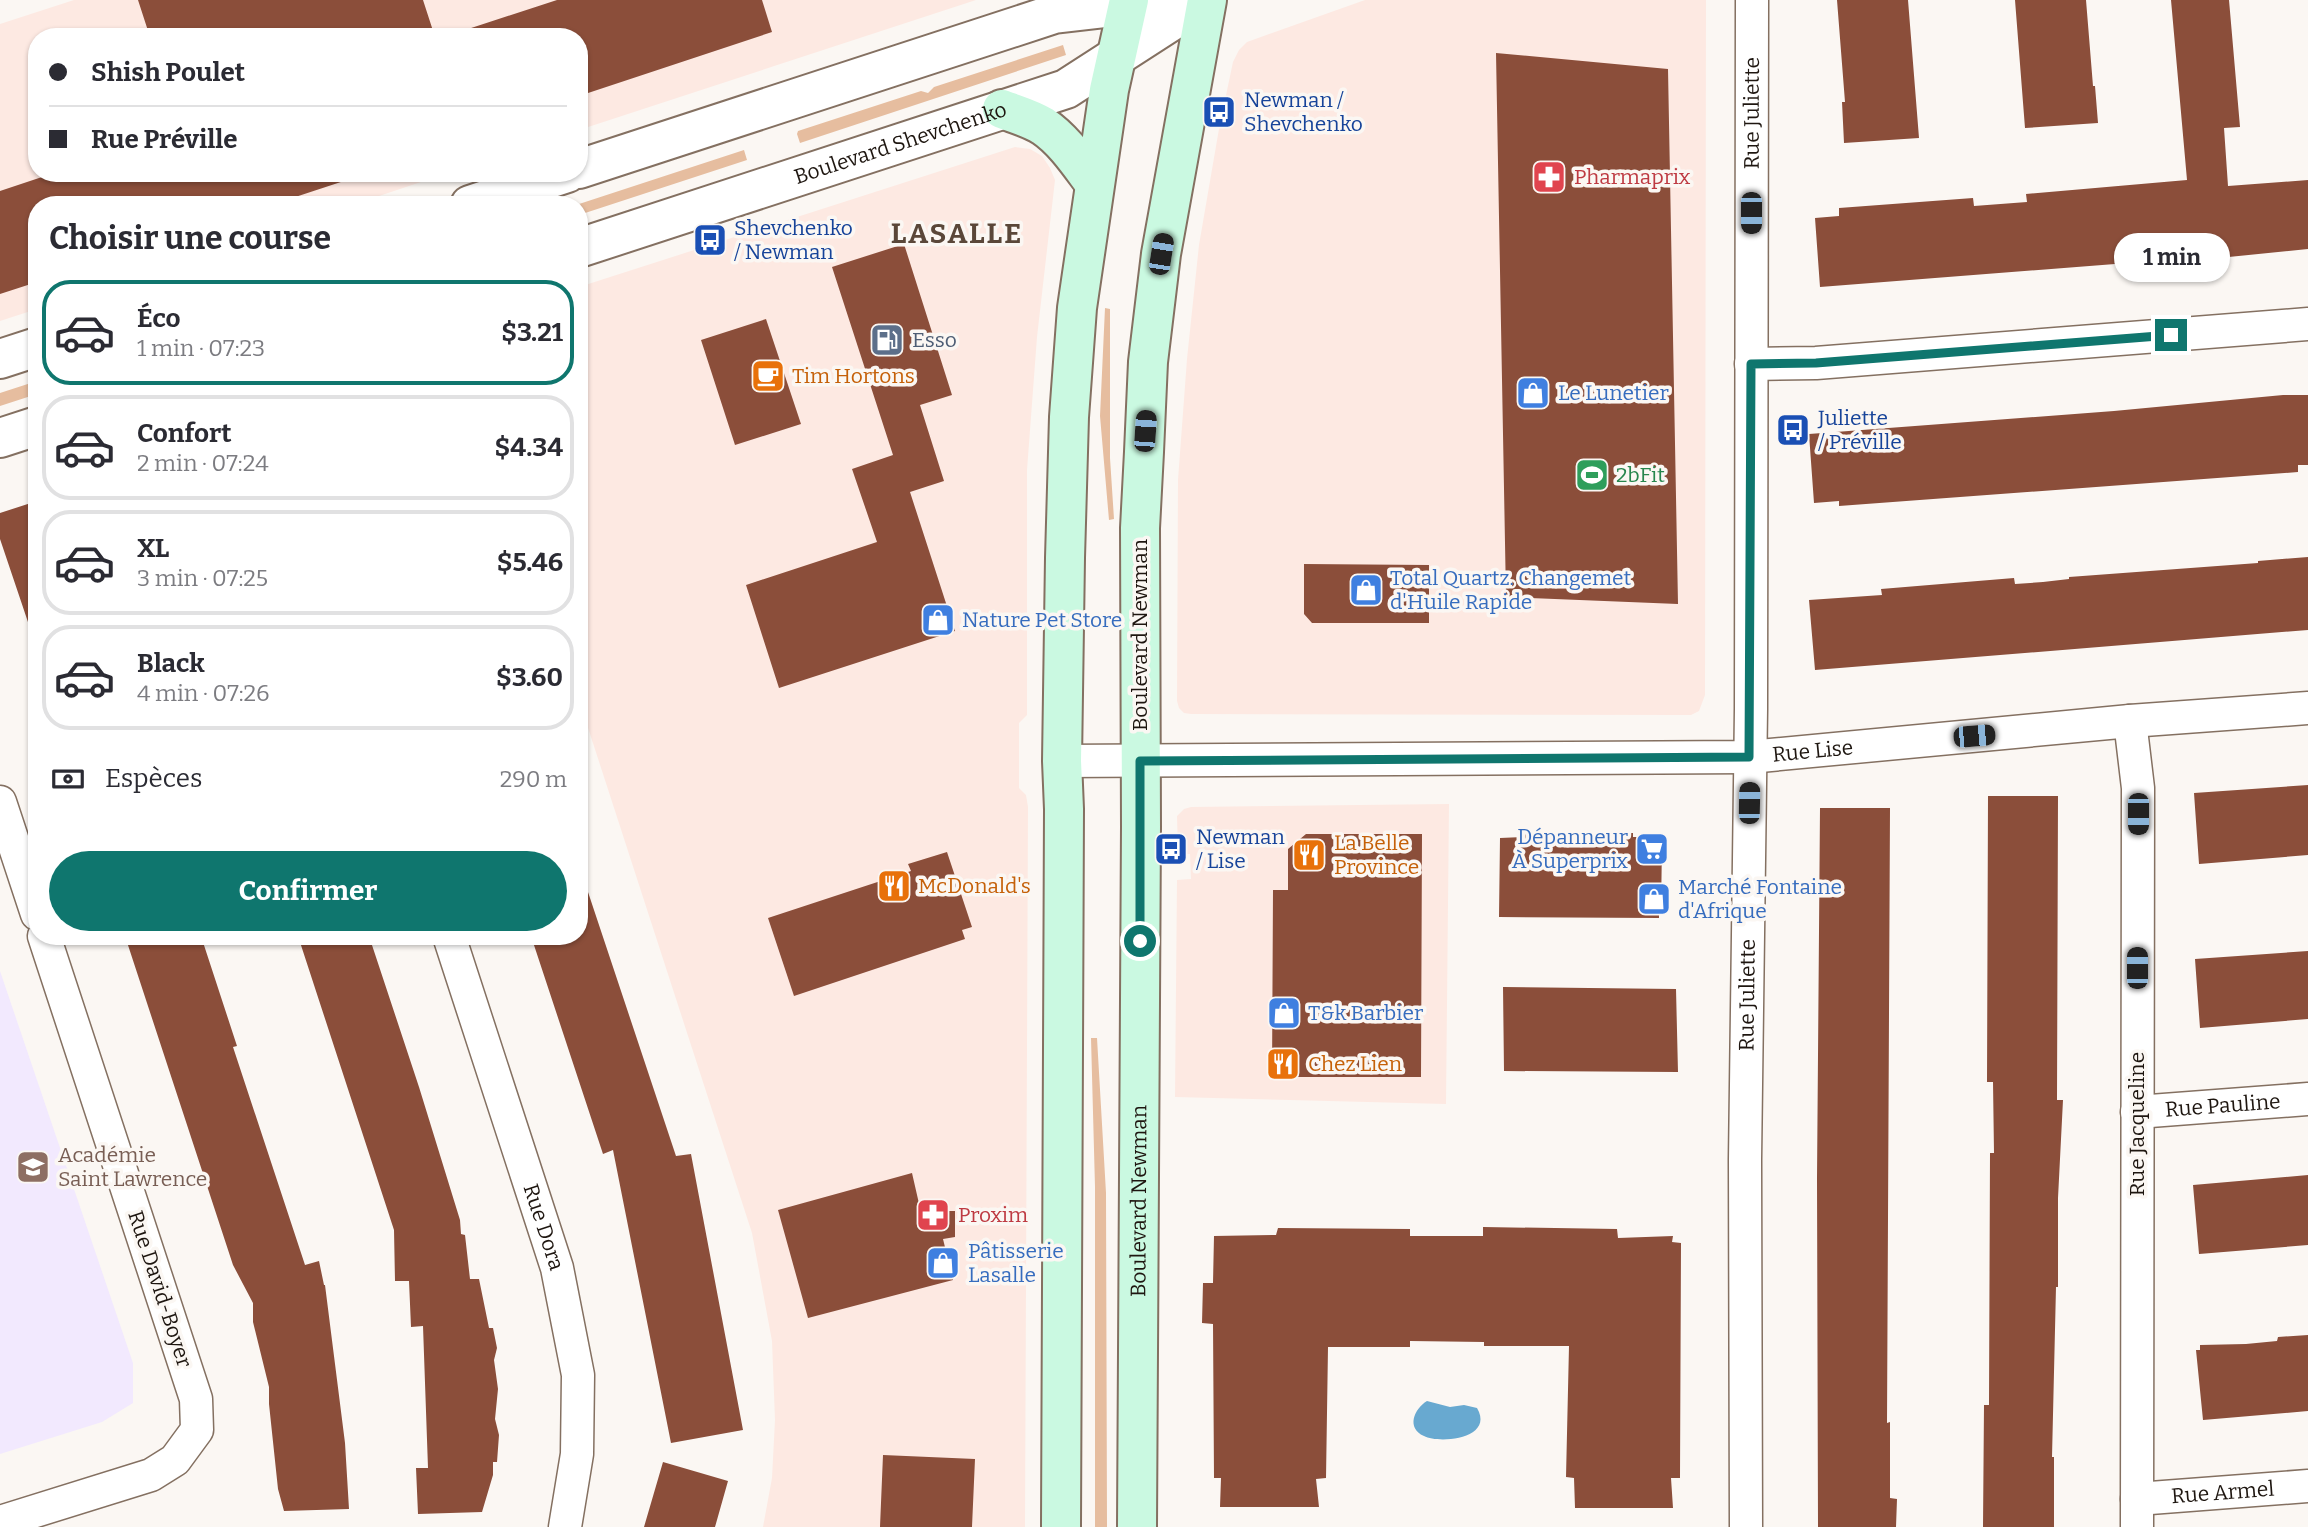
<!DOCTYPE html>
<html lang="fr">
<head>
<meta charset="utf-8">
<style>
	body { margin:0; font-family:Bitter,serif; background:#f7f7f7; color:#2b2b33; height:100vh; display:flex; flex-direction:column; font-size:26px; white-space:nowrap }
	* { box-sizing:border-box; margin:0 }
	p { font-size:23px; color:#7c7c81 }
	.icon { flex:none; width:38px; height:38px; fill:none; stroke:currentColor; stroke-width:2; stroke-linecap:round; stroke-linejoin:round }
	.map { position:relative; flex:1; overflow:hidden }
	.side { position:absolute; left:28px; top:196px; width:560px; height:749px; display:flex; flex-direction:column; background:#fff; border-radius:28px; box-shadow:0 2px 5px #0004 }
	.side>* { flex:none }
	.hud { position:absolute; left:28px; top:28px; width:560px; height:154px; border-radius:28px; box-shadow:0 2px 5px #0004; display:grid; align-content:center; height:154px; padding:0 21px; background:#fff }
	.end { position:absolute; width:32px; height:32px; margin:-16px; border:9px solid #0f766e; background:#fff; box-shadow:0 0 0 4px #fff }
	.from { border-radius:50% }
	.bubble { position:absolute; height:49px; border-radius:24px; background:#fff; box-shadow:0 2px 5px #0004; font-size:23px; font-weight:700; line-height:49px; text-align:center }
	.car { position:absolute; width:21px; height:42px; margin:-21px -10px; border-radius:9px; box-shadow:0 0 5px 2px #0007; background:linear-gradient(#222 24%,#8ab4d8 0 40%,#222 0 76%,#8ab4d8 0 86%,#222 0) }
	.hud b { display:flex; align-items:center; gap:24px; height:66px; font-size:26px }
	.hud b+b { border-top:2px solid #e1e1e2 }
	.hud i { width:18px; height:18px; background:#2b2b33 }
	ul { padding:0; list-style:none }
	li { display:flex; align-items:center; gap:21px; height:105px; margin:0 14px 10px; padding:0 7px; border:4px solid #e1e1e2; border-radius:28px }
	li div { flex:1 }
	li b { display:block; font-size:26px }
	li em { font-style:normal; font-weight:700 }
	li.active { border-color:#0f766e }
	li>.icon { width:63px; height:63px; stroke-width:1.5 }
	h2 { padding:0 21px; font-size:32px; line-height:84px }
	.pay { display:flex; align-items:center; gap:18px; height:77px; padding:0 21px; font-size:26px }
	.pay p { margin-inline-start:auto }
	.cta { display:flex; gap:14px; margin-top:auto; padding:14px 21px }
	.cta a { flex:1; height:80px; border-radius:42px; background:#0f766e; color:#fff; font-size:28px; font-weight:700; line-height:80px; text-align:center }
	.map>svg:first-child { display:block }
	.commercial { fill:#fde9e2 }
	.education { fill:#f2e9fe }
	.green { fill:#e6bd9f }
	.water { fill:#68a9d0 }
	.building { fill:#8b4e3a }
	.lines { fill:none; stroke-linecap:round; stroke-linejoin:round }
	.minor-casing { stroke:#847061; stroke-width:35 }
	.tertiary-casing { stroke:#847061; stroke-width:42 }
	.secondary-casing { stroke:#847061; stroke-width:42 }
	.minor { stroke:#fff; stroke-width:32 }
	.tertiary { stroke:#fff; stroke-width:38 }
	.secondary { stroke:#caf9e1; stroke-width:38 }
	.route { stroke:#0f766e; stroke-width:9 }
	.labels { text-anchor:middle; stroke-width:7; stroke-linejoin:round; paint-order:stroke }
	.transit-label { font-size:21px; fill:#164399; stroke:#fbf7f3; text-anchor:start }
	.street-label { font-size:21px; fill:#1e1610; stroke:#fbf7f3 }
	.health-label { font-size:21px; fill:#be3a42; stroke:#fbf7f3; text-anchor:start }
	.service-label { font-size:21px; fill:#4e5e75; stroke:#fbf7f3; text-anchor:start }
	.food-label { font-size:21px; fill:#c56008; stroke:#fbf7f3; text-anchor:start }
	.shop-label { font-size:21px; fill:#366cbe; stroke:#fbf7f3; text-anchor:start }
	.leisure-label { font-size:21px; fill:#27864d; stroke:#fbf7f3; text-anchor:start }
	.education-label { font-size:21px; fill:#785e54; stroke:#fbf7f3; text-anchor:start }
	.district-label { font-size:28px; font-weight:bold; letter-spacing:2px; fill:#5a4739; stroke:#fbf7f3 }
</style>
</head>
<body>
<div class="map">
<svg width="2308" height="1527" viewBox="0 0 2308 1527">
	<rect width="100%" height="100%" fill="#fbf7f3"/>
	<path class="commercial" d="M74 0H976L579 130V37H37V173H448L352 205H37V309L0 321V24Z
		M1365 0H1706L1705 695 1699 711 1691 715 1191 714 1184 713 1179 708 1177 701 1178 480 1187 359 1199 245 1220 123H1231L1235 102 1225 100 1233 62 1239 50 1247 42Z
		M1015 147 1030 149 1042 156 1050 168 1055 180 1037 337 1027 470V715L1019 723V788L1026 795 1028 807 1025 1527H763L772 1478 775 1420 772 1341 752 1233 579 700V287Z
		M1449 804 1446 1104 1175 1097 1177 880 1191 879 1190 854H1178L1177 816 1184 809 1191 807Z"/>
	<path class="education" d="M0 971 133 1363V1403L102 1422 0 1454Z"/>
	<path class="green" d="M1063 45 1066 55 800 143 797 134 798 131 921 91 928 93 934 87Z
		M744 150 747 160 579 215V205H576Z
		M1105 308 1110 309V458L1114 519 1109 520 1100 416Z
		M37 381V394L0 406V393Z
		M1091 1038H1097L1106 1193 1107 1527H1095V1187Z"/>
	<path class="water" d="M1427 1401 1450 1407 1464 1405 1477 1408C1495 1439 1439 1444 1424 1436 1406 1428 1414 1409 1427 1401Z"/>
	<path class="building" d="M138 0H423L435 37H150Z
		M557 0H762L772 32 579 96V37H463L462 31Z
		M1837 0H1908L1919 138 1844 143 1842 102H1845Z
		M2015 0H2086L2093 86H2095L2098 123 2025 128Z
		M2171 0H2229L2240 127 2224 128 2228 186 2308 180V249L2189 261 2115 264 1820 287 1815 218 1839 216V208L1973 198 1974 206 2027 202 2026 194 2187 180Z
		M1496 53 1668 69 1678 604 1506 597Z
		M54 173H349L350 179 271 205H37V282L0 294V191Z
		M904 244 952 395 920 405 944 481 910 492 955 631 779 688 746 585 877 542 852 469 893 455 832 267Z
		M766 319 801 424 735 445 701 340Z
		M2283 395H2308V465H2298V472L1839 506V501L1814 503 1809 434 2114 411Z
		M37 501V630L31 631 0 539V513Z
		M2308 557V630L1815 670 1809 600 1882 595 1881 589 2014 578 2015 584 2043 582 2069 579V577L2258 563V561Z
		M1304 564 1429 565V623H1312L1304 614Z
		M2308 785V855L2199 864 2194 793Z
		M1988 796H2058L2057 1100H2063L2058 1198V1287H2056L2052 1457H2054V1527H1983L1984 1405H1989L1990 1153H1994L1993 1082H1987Z
		M1820 808H1890L1887 1423 1890 1422V1498L1897 1499 1896 1527H1818L1817 1179Z
		M1523 833H1633V837H1658V842H1662L1661 913H1659V918L1499 917 1500 838 1523 837Z
		M1306 834H1422L1421 1077H1272L1273 890H1288V849Z
		M947 852 972 927 962 930 965 939 794 996 768 918 911 871 908 864Z
		M584 880 676 1156 691 1154 743 1430 671 1443 613 1150 603 1154 531 936H579V881Z
		M125 936H201L237 1046 233 1047 305 1265 319 1261 324 1285H325L345 1443 349 1509 284 1511 278 1489 269 1404V1387L253 1322V1303L233 1265Z
		M298 936H369L419 1087 460 1220 461 1234 465 1235 470 1279H479L489 1328H493L497 1348 494 1360 498 1389 495 1419 499 1435 497 1462H493V1475L482 1512 418 1514 416 1468H428L423 1326 411 1327 409 1281H395L394 1230Z
		M2308 951V1019L2200 1028 2195 959Z
		M1503 987 1676 989 1678 1072 1504 1071Z
		M912 1173 920 1208 941 1203 947 1211H955V1237L943 1239 953 1280 808 1318 778 1210Z
		M2308 1175V1245L2199 1254 2193 1185Z
		M1483 1227 1617 1229 1618 1238 1673 1236 1672 1242 1681 1243 1680 1478H1671L1673 1508H1575L1574 1478 1566 1477 1569 1346H1484V1342L1410 1341V1347H1328L1326 1478 1316 1479 1319 1507H1220L1221 1478H1214L1213 1324 1202 1323 1203 1283H1213L1214 1236 1276 1235 1278 1228 1410 1229V1236H1483Z
		M2308 1335V1411L2203 1420 2196 1350H2200V1345L2246 1344 2277 1341 2278 1337Z
		M883 1455 975 1459 972 1527H880Z
		M663 1462 728 1481 715 1527H644Z"/>
	<g class="lines">
		<defs>
			<g id="minor">
				<path d="M1751 364 1816 363 2308 324"/>
				<path d="M2130 721 2138 788 2137 1527"/>
				<path id="s1" d="M1062 761 1749 757 2130 721 2308 708"/>
				<path d="M0 802 37 914"/>
				<path id="s2" d="M449 936 557 1268 578 1375 577 1454 565 1527"/>
				<path id="s3" d="M2137 1112 2308 1099"/>
				<path id="s4" d="M2137 1499 2308 1486"/>
				<path d="M0 1522 151 1475 175 1460 197 1430 196 1399 44 936"/>
				<path id="s5" d="M1746 1527 1745 1160 1751 709 1752 0"/>
			</g>
			<g id="tertiary">
				<path d="M579 169 1054 14 1158 2"/>
				<path d="M470 205 567 173"/>
				<path id="s6" d="M579 248 1066 89 1204 0"/>
				<path d="M0 359 37 347"/>
				<path d="M0 438 37 426"/>
			</g>
			<g id="secondary">
				<path d="M1002 109C1015 114 1030 118 1043 126 1064 140 1079 163 1094 183"/>
				<path d="M1061 1527 1064 809 1062 761 1065 558 1069 417 1077 308 1109 90 1129 0"/>
				<path id="s7" d="M1137 1527 1141 826 1140 528 1144 452 1148 362 1161 254 1207 0"/>
			</g>
		</defs>
		<use href="#minor" class="minor-casing"/>
		<use href="#tertiary" class="tertiary-casing"/>
		<use href="#secondary" class="secondary-casing"/>
		<use href="#minor" class="minor"/>
		<use href="#tertiary" class="tertiary"/>
		<use href="#secondary" class="secondary"/>
	</g>
	<g class="lines">
		<path class="route" d="M1140 941V761L1749 757 1751 364 1816 363 2171 335"/>
	</g>
	<defs>
		<symbol id="bus-square" viewBox="-11 -11 22 22"><rect x="-9" y="-9" width="18" height="18" rx="4" fill="#1a4fb4" stroke="#fbf7f3"/><path d="M-5-6H5V4H4V6H2V4H-2V6H-4V4H-5ZM-3.5-4V0h7V-4ZM-3.5 1.2v1.5H-2V1.2ZM2 1.2v1.5H3.5V1.2Z" fill="#fff"/></symbol>
		<symbol id="pharmacy-square" viewBox="-11 -11 22 22"><rect x="-9" y="-9" width="18" height="18" rx="4" fill="#e0444e" stroke="#fbf7f3"/><path d="M-2-6h4v4h4v4h-4v4h-4v-4h-4v-4h4Z" fill="#fff"/></symbol>
		<symbol id="fuel-square" viewBox="-11 -11 22 22"><rect x="-9" y="-9" width="18" height="18" rx="4" fill="#5c6f8a" stroke="#fbf7f3"/><path d="M-5.5-6h7V0h2V4h1.3V-2.5L3-4.5l.8-.8L6-3V5H2.5V1h-1V6h-7ZM-4.2-4.7v3.2H.2V-4.7Z" fill="#fff"/></symbol>
		<symbol id="cafe-square" viewBox="-11 -11 22 22"><rect x="-9" y="-9" width="18" height="18" rx="4" fill="#e8710a" stroke="#fbf7f3"/><path d="M-5.5-4.5H6V0H3Q3 3.5 0 3.5H-2.5Q-5.5 3.5-5.5 0ZM3-3.2v2h1.7v-2ZM-6 4.5H4V6H-6Z" fill="#fff"/></symbol>
		<symbol id="shop-square" viewBox="-11 -11 22 22"><rect x="-9" y="-9" width="18" height="18" rx="4" fill="#3f7fe0" stroke="#fbf7f3"/><path d="M-5-2.5h2.3a2.7 3.5 0 0 1 5.4 0H5L5.5 6h-11ZM-1.5-2.5h3a1.5 2.3 0 0 0-3 0Z" fill="#fff"/></symbol>
		<symbol id="stadium-square" viewBox="-11 -11 22 22"><rect x="-9" y="-9" width="18" height="18" rx="4" fill="#2e9e5b" stroke="#fbf7f3"/><path d="M0-5a6.5 5 0 1 0 0 10a6.5 5 0 1 0 0-10ZM-3.5-1.8h7v3.6h-7Z" fill="#fff"/></symbol>
		<symbol id="supermarket-square" viewBox="-11 -11 22 22"><rect x="-9" y="-9" width="18" height="18" rx="4" fill="#3f7fe0" stroke="#fbf7f3"/><path d="M-6-5.5h2.5l.6 2H6L4.5 2H-2.5L-4.4-4H-6ZM-1.5 3.2a1.3 1.3 0 1 0 .1 0ZM3 3.2a1.3 1.3 0 1 0 .1 0Z" fill="#fff"/></symbol>
		<symbol id="restaurant-square" viewBox="-11 -11 22 22"><rect x="-9" y="-9" width="18" height="18" rx="4" fill="#e8710a" stroke="#fbf7f3"/><path d="M-5-6h1v4h1v-4h1v4h1v-4h1v5L-1.5 .5V6h-2V.5L-5-1ZM5-6V6H3V1.5H1.5Q1.5-4 5-6Z" fill="#fff"/></symbol>
		<symbol id="school-square" viewBox="-11 -11 22 22"><rect x="-9" y="-9" width="18" height="18" rx="4" fill="#8d6e63" stroke="#fbf7f3"/><path d="M0-5L7-2L0 1L-7-2ZM-4 1L0 2.5L4 1V4Q0 6-4 4Z" fill="#fff"/></symbol>
	</defs>
	<g fill-rule="evenodd">
		<use href="#bus-square" x="1200" y="93" width="38" height="38"/>
		<use href="#pharmacy-square" x="1530" y="158" width="38" height="38"/>
		<use href="#bus-square" x="691" y="221" width="38" height="38"/>
		<use href="#fuel-square" x="868" y="321" width="38" height="38"/>
		<use href="#cafe-square" x="749" y="357" width="38" height="38"/>
		<use href="#shop-square" x="1514" y="374" width="38" height="38"/>
		<use href="#bus-square" x="1774" y="411" width="38" height="38"/>
		<use href="#stadium-square" x="1573" y="456" width="38" height="38"/>
		<use href="#shop-square" x="1347" y="571" width="38" height="38"/>
		<use href="#shop-square" x="919" y="601" width="38" height="38"/>
		<use href="#bus-square" x="1152" y="830" width="38" height="38"/>
		<use href="#supermarket-square" x="1633" y="830" width="38" height="38"/>
		<use href="#restaurant-square" x="1290" y="836" width="38" height="38"/>
		<use href="#restaurant-square" x="875" y="867" width="38" height="38"/>
		<use href="#shop-square" x="1635" y="880" width="38" height="38"/>
		<use href="#shop-square" x="1265" y="994" width="38" height="38"/>
		<use href="#restaurant-square" x="1264" y="1045" width="38" height="38"/>
		<use href="#school-square" x="14" y="1148" width="38" height="38"/>
		<use href="#pharmacy-square" x="914" y="1196" width="38" height="38"/>
		<use href="#shop-square" x="924" y="1244" width="38" height="38"/>
	</g>
	<g class="labels">
		<g class="transit-label">
			<text x="1244" y="107">Newman /<tspan x="1244" dy="24">Shevchenko</tspan></text>
			<text x="734" y="235">Shevchenko<tspan x="734" dy="24">/ Newman</tspan></text>
			<text x="1818" y="425">Juliette<tspan x="1818" dy="24">/ Préville</tspan></text>
			<text x="1196" y="844">Newman<tspan x="1196" dy="24">/ Lise</tspan></text>
		</g>
		<g class="street-label">
			<text dy="7" stroke="none"><textPath href="#s5" startOffset="1414">Rue Juliette</textPath></text>
			<text dy="7" stroke="none"><textPath href="#s6" startOffset="338">Boulevard Shevchenko</textPath></text>
			<text transform="translate(1140 635) rotate(-90)" y="7">Boulevard Newman</text>
			<text dy="7" stroke="none"><textPath href="#s1" startOffset="751">Rue Lise</textPath></text>
			<text dy="7" stroke="none"><textPath href="#s5" startOffset="532">Rue Juliette</textPath></text>
			<text dy="7" stroke="none"><textPath href="#s3" startOffset="86">Rue Pauline</textPath></text>
			<text transform="translate(2137 1124) rotate(-90)" y="7">Rue Jacqueline</text>
			<text dy="7" stroke="none"><textPath href="#s7" startOffset="326">Boulevard Newman</textPath></text>
			<text dy="7" stroke="none"><textPath href="#s2" startOffset="306">Rue Dora</textPath></text>
			<text transform="translate(160 1289) rotate(72)" y="7">Rue David-Boyer</text>
			<text dy="7" stroke="none"><textPath href="#s4" startOffset="86">Rue Armel</textPath></text>
		</g>
		<g class="health-label">
			<text x="1574" y="184">Pharmaprix</text>
			<text x="958" y="1222">Proxim</text>
		</g>
		<g class="service-label">
			<text x="912" y="347">Esso</text>
		</g>
		<g class="food-label">
			<text x="792" y="383">Tim Hortons</text>
			<text x="1334" y="850">La Belle<tspan x="1334" dy="24">Province</tspan></text>
			<text x="918" y="893">McDonald's</text>
			<text x="1308" y="1071">Chez Lien</text>
		</g>
		<g class="shop-label">
			<text x="1558" y="400">Le Lunetier</text>
			<text x="1390" y="585">Total Quartz. Changemet<tspan x="1390" dy="24">d'Huile Rapide</tspan></text>
			<text x="962" y="627">Nature Pet Store</text>
			<text x="1628" y="844" text-anchor="end">Dépanneur<tspan x="1628" dy="24">À Superprix</tspan></text>
			<text x="1678" y="894">Marché Fontaine<tspan x="1678" dy="24">d'Afrique</tspan></text>
			<text x="1308" y="1020">T&amp;k Barbier</text>
			<text x="968" y="1258">Pâtisserie<tspan x="968" dy="24">Lasalle</tspan></text>
		</g>
		<g class="leisure-label">
			<text x="1616" y="482">2bFit</text>
		</g>
		<g class="education-label">
			<text x="58" y="1162">Académie<tspan x="58" dy="24">Saint Lawrence</tspan></text>
		</g>
		<g class="district-label">
			<text x="957" y="243">LASALLE</text>
		</g>
	</g>
</svg>
<i class="end from" style="left:1140px;top:941px"></i>
<i class="end" style="left:2171px;top:335px"></i>
<div class="bubble" style="left:2114px;top:233px;width:116px">1 min</div>
<i class="car" style="left:1751px;top:213px;rotate:180deg"></i>
<i class="car" style="left:1161px;top:254px;rotate:9deg"></i>
<i class="car" style="left:1145px;top:431px;rotate:4deg"></i>
<i class="car" style="left:1974px;top:736px;rotate:85deg"></i>
<i class="car" style="left:1749px;top:803px;rotate:1deg"></i>
<i class="car" style="left:2138px;top:814px;rotate:180deg"></i>
<i class="car" style="left:2137px;top:968px;rotate:0deg"></i>
<div class="hud">
<b><i class="from"></i>Shish Poulet</b>
<b><i></i>Rue Préville</b>
</div>
<section class="side">
<h2>Choisir une course</h2>
<ul>
<li class="active"><svg class="icon" aria-label="car" viewBox="0 0 24 24"><path d="M5 17H2v-5l4-1 3-4h7l3 4 3 1v5h-3M9 17h6M6 11h13"/><circle cx="7" cy="17" r="2"/><circle cx="17" cy="17" r="2"/></svg><div><b>Éco</b><p>1 min · 07:23</p></div><em>$3.21</em></li>
<li><svg class="icon" aria-label="car" viewBox="0 0 24 24"><path d="M5 17H2v-5l4-1 3-4h7l3 4 3 1v5h-3M9 17h6M6 11h13"/><circle cx="7" cy="17" r="2"/><circle cx="17" cy="17" r="2"/></svg><div><b>Confort</b><p>2 min · 07:24</p></div><em>$4.34</em></li>
<li><svg class="icon" aria-label="car" viewBox="0 0 24 24"><path d="M5 17H2v-5l4-1 3-4h7l3 4 3 1v5h-3M9 17h6M6 11h13"/><circle cx="7" cy="17" r="2"/><circle cx="17" cy="17" r="2"/></svg><div><b>XL</b><p>3 min · 07:25</p></div><em>$5.46</em></li>
<li><svg class="icon" aria-label="car" viewBox="0 0 24 24"><path d="M5 17H2v-5l4-1 3-4h7l3 4 3 1v5h-3M9 17h6M6 11h13"/><circle cx="7" cy="17" r="2"/><circle cx="17" cy="17" r="2"/></svg><div><b>Black</b><p>4 min · 07:26</p></div><em>$3.60</em></li>
</ul>
<div class="pay"><svg class="icon" aria-label="cash" viewBox="0 0 24 24"><path d="M3 7h18v10H3z"/><circle cx="12" cy="12" r="2"/></svg>Espèces<p>290 m</p></div>
<div class="cta"><a>Confirmer</a></div>
</section>
</div>
</body>
</html>
